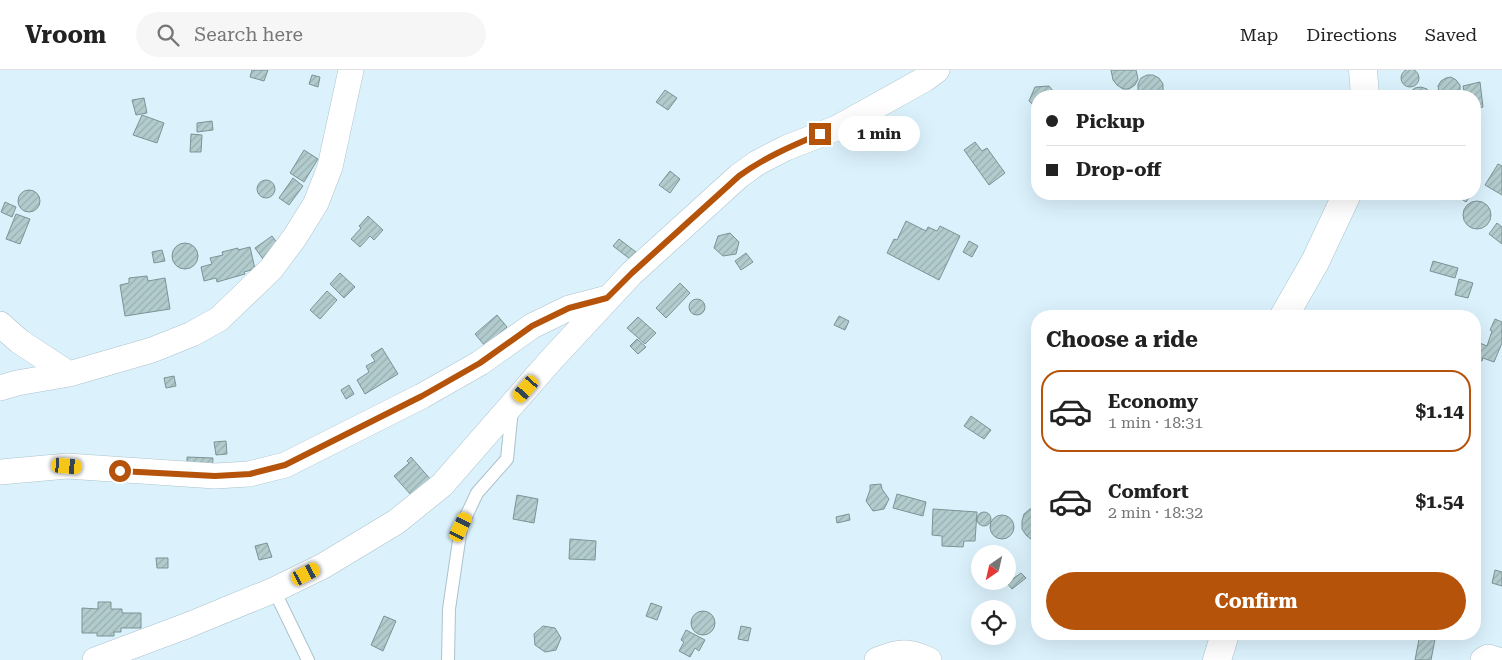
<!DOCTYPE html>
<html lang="en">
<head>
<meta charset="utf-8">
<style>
	body { margin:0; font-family:"Roboto Serif",serif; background:#f6f6f6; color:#222; height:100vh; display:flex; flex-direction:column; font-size:19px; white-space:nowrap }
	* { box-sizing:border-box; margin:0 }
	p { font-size:16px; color:#767676 }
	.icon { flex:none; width:28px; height:28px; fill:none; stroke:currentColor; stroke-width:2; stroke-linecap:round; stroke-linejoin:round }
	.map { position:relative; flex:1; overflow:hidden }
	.side { position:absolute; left:1031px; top:240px; width:450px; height:330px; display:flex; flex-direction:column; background:#fff; border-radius:20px; box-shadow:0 5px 20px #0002 }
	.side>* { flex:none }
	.guide { position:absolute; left:1031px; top:20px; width:450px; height:110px; border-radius:20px; box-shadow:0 5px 20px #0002; display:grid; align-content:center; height:110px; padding:0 15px; background:#fff }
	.needle { width:32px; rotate:214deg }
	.controls { position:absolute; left:971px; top:475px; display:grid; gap:10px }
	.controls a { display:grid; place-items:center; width:45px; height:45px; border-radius:50%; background:#fff; box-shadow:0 5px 20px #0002; font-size:25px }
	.end { position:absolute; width:22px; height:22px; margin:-11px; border:6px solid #b45309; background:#fff; box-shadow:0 0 0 2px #fff }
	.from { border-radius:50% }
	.bubble { position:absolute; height:35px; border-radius:18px; background:#fff; box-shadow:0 5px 20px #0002; font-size:16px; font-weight:700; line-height:35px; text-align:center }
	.car { position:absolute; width:15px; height:30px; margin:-15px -8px; border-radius:6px; box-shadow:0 0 4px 1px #0007; background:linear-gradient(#f5c518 24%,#345 0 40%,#f5c518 0 76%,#345 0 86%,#f5c518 0) }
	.guide b { display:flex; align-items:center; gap:18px; height:48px; font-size:19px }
	.guide b+b { border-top:1px solid #e0e0e0 }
	.guide i { width:12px; height:12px; background:#222 }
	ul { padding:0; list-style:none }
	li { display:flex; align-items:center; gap:15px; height:82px; margin:0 10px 8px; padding:0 5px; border:2px solid transparent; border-radius:20px }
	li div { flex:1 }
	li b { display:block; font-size:19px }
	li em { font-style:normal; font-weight:700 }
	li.current { border-color:#b45309 }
	li>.icon { width:45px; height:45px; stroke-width:1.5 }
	h2 { padding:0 15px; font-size:22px; line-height:60px }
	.action { display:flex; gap:10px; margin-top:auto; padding:10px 15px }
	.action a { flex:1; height:58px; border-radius:30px; background:#b45309; color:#fff; font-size:20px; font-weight:700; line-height:58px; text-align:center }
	header { display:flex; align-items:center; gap:30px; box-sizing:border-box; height:70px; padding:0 25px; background:#fff; border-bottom:1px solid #e0e0e0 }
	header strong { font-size:24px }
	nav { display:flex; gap:28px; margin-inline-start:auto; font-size:18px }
	.search { width:350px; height:45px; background:#f6f6f6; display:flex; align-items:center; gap:12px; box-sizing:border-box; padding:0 18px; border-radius:28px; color:#767676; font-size:19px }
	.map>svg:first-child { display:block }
	.building { fill:url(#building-hatch); stroke:#7a9395 }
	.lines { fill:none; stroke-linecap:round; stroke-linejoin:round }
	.lane-casing { stroke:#acc2cc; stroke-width:14 }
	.street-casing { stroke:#acc2cc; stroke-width:26 }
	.secondary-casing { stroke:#acc2cc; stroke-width:29 }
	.lane { stroke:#fff; stroke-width:12 }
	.street { stroke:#fff; stroke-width:25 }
	.secondary { stroke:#fff; stroke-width:28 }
	.route { stroke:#b45309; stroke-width:6 }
</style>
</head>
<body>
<header>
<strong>Vroom</strong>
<div class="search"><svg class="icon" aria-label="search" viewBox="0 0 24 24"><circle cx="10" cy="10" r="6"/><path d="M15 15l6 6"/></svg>Search here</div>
<nav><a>Map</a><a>Directions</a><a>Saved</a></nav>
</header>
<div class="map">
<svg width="1502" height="590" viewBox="0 0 1502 590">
	<defs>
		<pattern id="building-hatch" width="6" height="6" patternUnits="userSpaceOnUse" patternTransform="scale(1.25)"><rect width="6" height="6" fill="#b2ccce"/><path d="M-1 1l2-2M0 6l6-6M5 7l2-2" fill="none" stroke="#98aeb0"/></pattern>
	</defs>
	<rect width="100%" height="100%" fill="#dbf2fc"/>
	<path class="building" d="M1401 8a9 9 0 1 1 18 0a9 9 0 1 1-18 0Z
		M252 0H268L264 11 250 7Z
		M1111 0H1136L1138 9 1135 15 1129 19H1123L1117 15 1113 10Z
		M312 5 320 7 318 17 309 14Z
		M1147 5H1153L1159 8 1163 14V21L1160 26H1141L1138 21V14L1141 8Z
		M1451 7 1456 10 1460 15V21L1458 26H1441L1439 22 1438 16 1441 11 1446 8Z
		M1480 12 1483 37 1475 39V26H1465L1463 16Z
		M1049 16 1057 26H1038V39L1029 31 1035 17Z
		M1421 17 1427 19 1431 26H1409L1410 22 1415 18Z
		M665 20 677 28 668 40 656 32Z
		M144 28 147 43 136 45 132 30Z
		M142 45 164 53 157 73 133 65Z
		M212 51 213 60 197 62V53Z
		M191 64 202 65 201 82H190Z
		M975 72 982 81 987 78 1005 103 989 115 964 80Z
		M304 80 318 89 304 112 290 103Z
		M1498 94 1502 96V125L1485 115Z
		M670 101 680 109 670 123 659 115Z
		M293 108 303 116 289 135 279 128Z
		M257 119a9 9 0 1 1 18 0a9 9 0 1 1-18 0Z
		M18 131a11 11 0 1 1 22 0a11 11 0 1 1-22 0Z
		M1454 124H1472L1466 132Z
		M1463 145a14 14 0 1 1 28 0a14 14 0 1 1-28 0Z
		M5 132 16 137 12 147 1 142Z
		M16 144 30 149 20 174 6 169Z
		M368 146 383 160 374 170 370 166 360 177 351 169 361 158 359 156Z
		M906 151 926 161 928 157 937 161 940 156 960 166 939 210 887 183 894 169 897 170Z
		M1497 153 1502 157V174L1489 164Z
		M730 163 739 172 736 184 723 186 714 178 718 166Z
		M272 166 280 177 263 189 255 178Z
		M619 169 636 182 630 189 613 176Z
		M969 171 978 176 972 187 963 182Z
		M172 186a13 13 0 1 1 26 0a13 13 0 1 1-26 0Z
		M250 177 255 199 244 202 245 204 217 212 216 208 204 211 201 197 212 194 210 188 223 185 222 182 238 178V180Z
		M162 180 165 191 154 193 152 182Z
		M746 183 753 192 741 200 735 191Z
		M1433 191 1458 198 1455 208 1430 201Z
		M340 203 355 217 344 228 330 214Z
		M147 206 148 211 165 208 170 239 125 246 120 215 129 213V208Z
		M1459 209 1473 213 1468 228 1455 225Z
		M680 213 690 223 666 248 656 238Z
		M327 221 337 230 320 249 310 240Z
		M689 237a8 8 0 1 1 16 0a8 8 0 1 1-16 0Z
		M497 245 507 257 485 276 475 264Z
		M839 246 849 251 845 260 834 255Z
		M638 247 656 263 645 274 627 258Z
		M1495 249 1502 252V273L1494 292 1483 288 1482 291 1475 288V271L1487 276 1492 261 1490 260Z
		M637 269 646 277 638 284 630 276Z
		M382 278 398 304 365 324 357 310 369 302 366 296 375 291 371 285Z
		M174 306 176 316 166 318 164 308Z
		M349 315 354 324 346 329 341 320Z
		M971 346 991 360 984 369 964 356Z
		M226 371 227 384 216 385 214 372Z
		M187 387 213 388 212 402 187 400Z
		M411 387 431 410 412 426 394 406 409 393 407 391Z
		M881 414 882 419 889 429 884 439 873 441 866 431 870 420V415Z
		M897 424 926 432 923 446 893 438Z
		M517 425 538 429 534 453 513 449Z
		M1037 438H1038V471L1032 470 1026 465 1022 459V451L1024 444 1030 439Z
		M933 439 977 442 975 471H964L963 477 942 476V466L932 465Z
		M977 449a7 7 0 1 1 14 0a7 7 0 1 1-14 0Z
		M849 444 850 450 837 453 836 447Z
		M990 457a12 12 0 1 1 24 0a12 12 0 1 1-24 0Z
		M570 469 596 471 595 490 569 489Z
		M267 473 272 487 259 490 255 476Z
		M156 488H168V498H157Z
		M1495 500 1502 502V516L1492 513Z
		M1021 503 1026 508 1012 519 1007 513Z
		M98 532H111V539H122V543H141V558H121V562H114V566H97V563H82V538L98 539Z
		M651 533 662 537 657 550 646 546Z
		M691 553a12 12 0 1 1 24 0a12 12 0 1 1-24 0Z
		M384 546 396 551 383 581 371 575Z
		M543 556 555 558 561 568 556 580 545 582 535 575 534 564Z
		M741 556 751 558 748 571 738 569Z
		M686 560 705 570 699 581 695 578 690 587 679 581 684 572 681 570Z
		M1420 564H1436L1431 590H1415Z"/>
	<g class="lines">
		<defs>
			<path id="lane" d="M274 520 308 590
				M448 590 449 539 461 457 477 423 507 389 512 339"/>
			<path id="street" d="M0 254 19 271 69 304
				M0 318 17 313 69 304 152 280 192 264 219 249 271 199 295 167 316 133 330 97 351 0
				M0 402 67 396 215 406 249 404 285 395 422 326 480 293 532 256 569 238 607 228
				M95 590 186 556 274 520 323 496 396 452 442 415 551 290 632 203 739 106 757 93 786 78 837 58 925 9 937 0
				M877 590C899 581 907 580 929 590
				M1483 590 1488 587 1498 590"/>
			<path id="secondary" d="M1363 0 1365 26
				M1284 246 1315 192 1347 124
				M1217 590 1225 564"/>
		</defs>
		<use href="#lane" class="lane-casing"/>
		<use href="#street" class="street-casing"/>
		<use href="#secondary" class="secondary-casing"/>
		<use href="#lane" class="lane"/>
		<use href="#street" class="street"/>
		<use href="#secondary" class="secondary"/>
	</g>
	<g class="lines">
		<path class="route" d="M120 401 215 406 250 404 285 395 422 326 480 293 532 256 569 238 607 228 632 203 739 106C764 88 791 76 820 64"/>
	</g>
</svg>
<div class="controls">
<a><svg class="needle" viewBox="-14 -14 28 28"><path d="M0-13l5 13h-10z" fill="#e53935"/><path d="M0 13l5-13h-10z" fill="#767676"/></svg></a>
<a><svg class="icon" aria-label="locate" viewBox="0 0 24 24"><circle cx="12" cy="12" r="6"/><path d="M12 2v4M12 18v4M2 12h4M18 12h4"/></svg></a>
</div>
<i class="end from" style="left:120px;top:401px"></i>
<i class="end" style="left:820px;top:64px"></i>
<div class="bubble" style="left:838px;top:46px;width:82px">1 min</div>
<i class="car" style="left:526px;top:319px;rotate:221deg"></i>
<i class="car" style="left:67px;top:396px;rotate:95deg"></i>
<i class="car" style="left:461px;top:457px;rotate:26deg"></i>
<i class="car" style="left:306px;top:504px;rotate:63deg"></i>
<div class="guide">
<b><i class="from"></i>Pickup</b>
<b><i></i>Drop-off</b>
</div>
<section class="side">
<h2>Choose a ride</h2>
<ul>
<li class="current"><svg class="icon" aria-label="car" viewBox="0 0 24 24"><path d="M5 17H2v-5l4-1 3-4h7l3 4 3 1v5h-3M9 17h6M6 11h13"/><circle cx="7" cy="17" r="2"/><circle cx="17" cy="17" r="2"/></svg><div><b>Economy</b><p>1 min · 18:31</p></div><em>$1.14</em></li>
<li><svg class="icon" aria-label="car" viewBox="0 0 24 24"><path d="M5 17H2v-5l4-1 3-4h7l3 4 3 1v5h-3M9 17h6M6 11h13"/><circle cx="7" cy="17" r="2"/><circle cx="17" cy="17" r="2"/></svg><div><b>Comfort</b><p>2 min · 18:32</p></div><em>$1.54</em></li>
</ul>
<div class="action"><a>Confirm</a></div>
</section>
</div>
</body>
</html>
